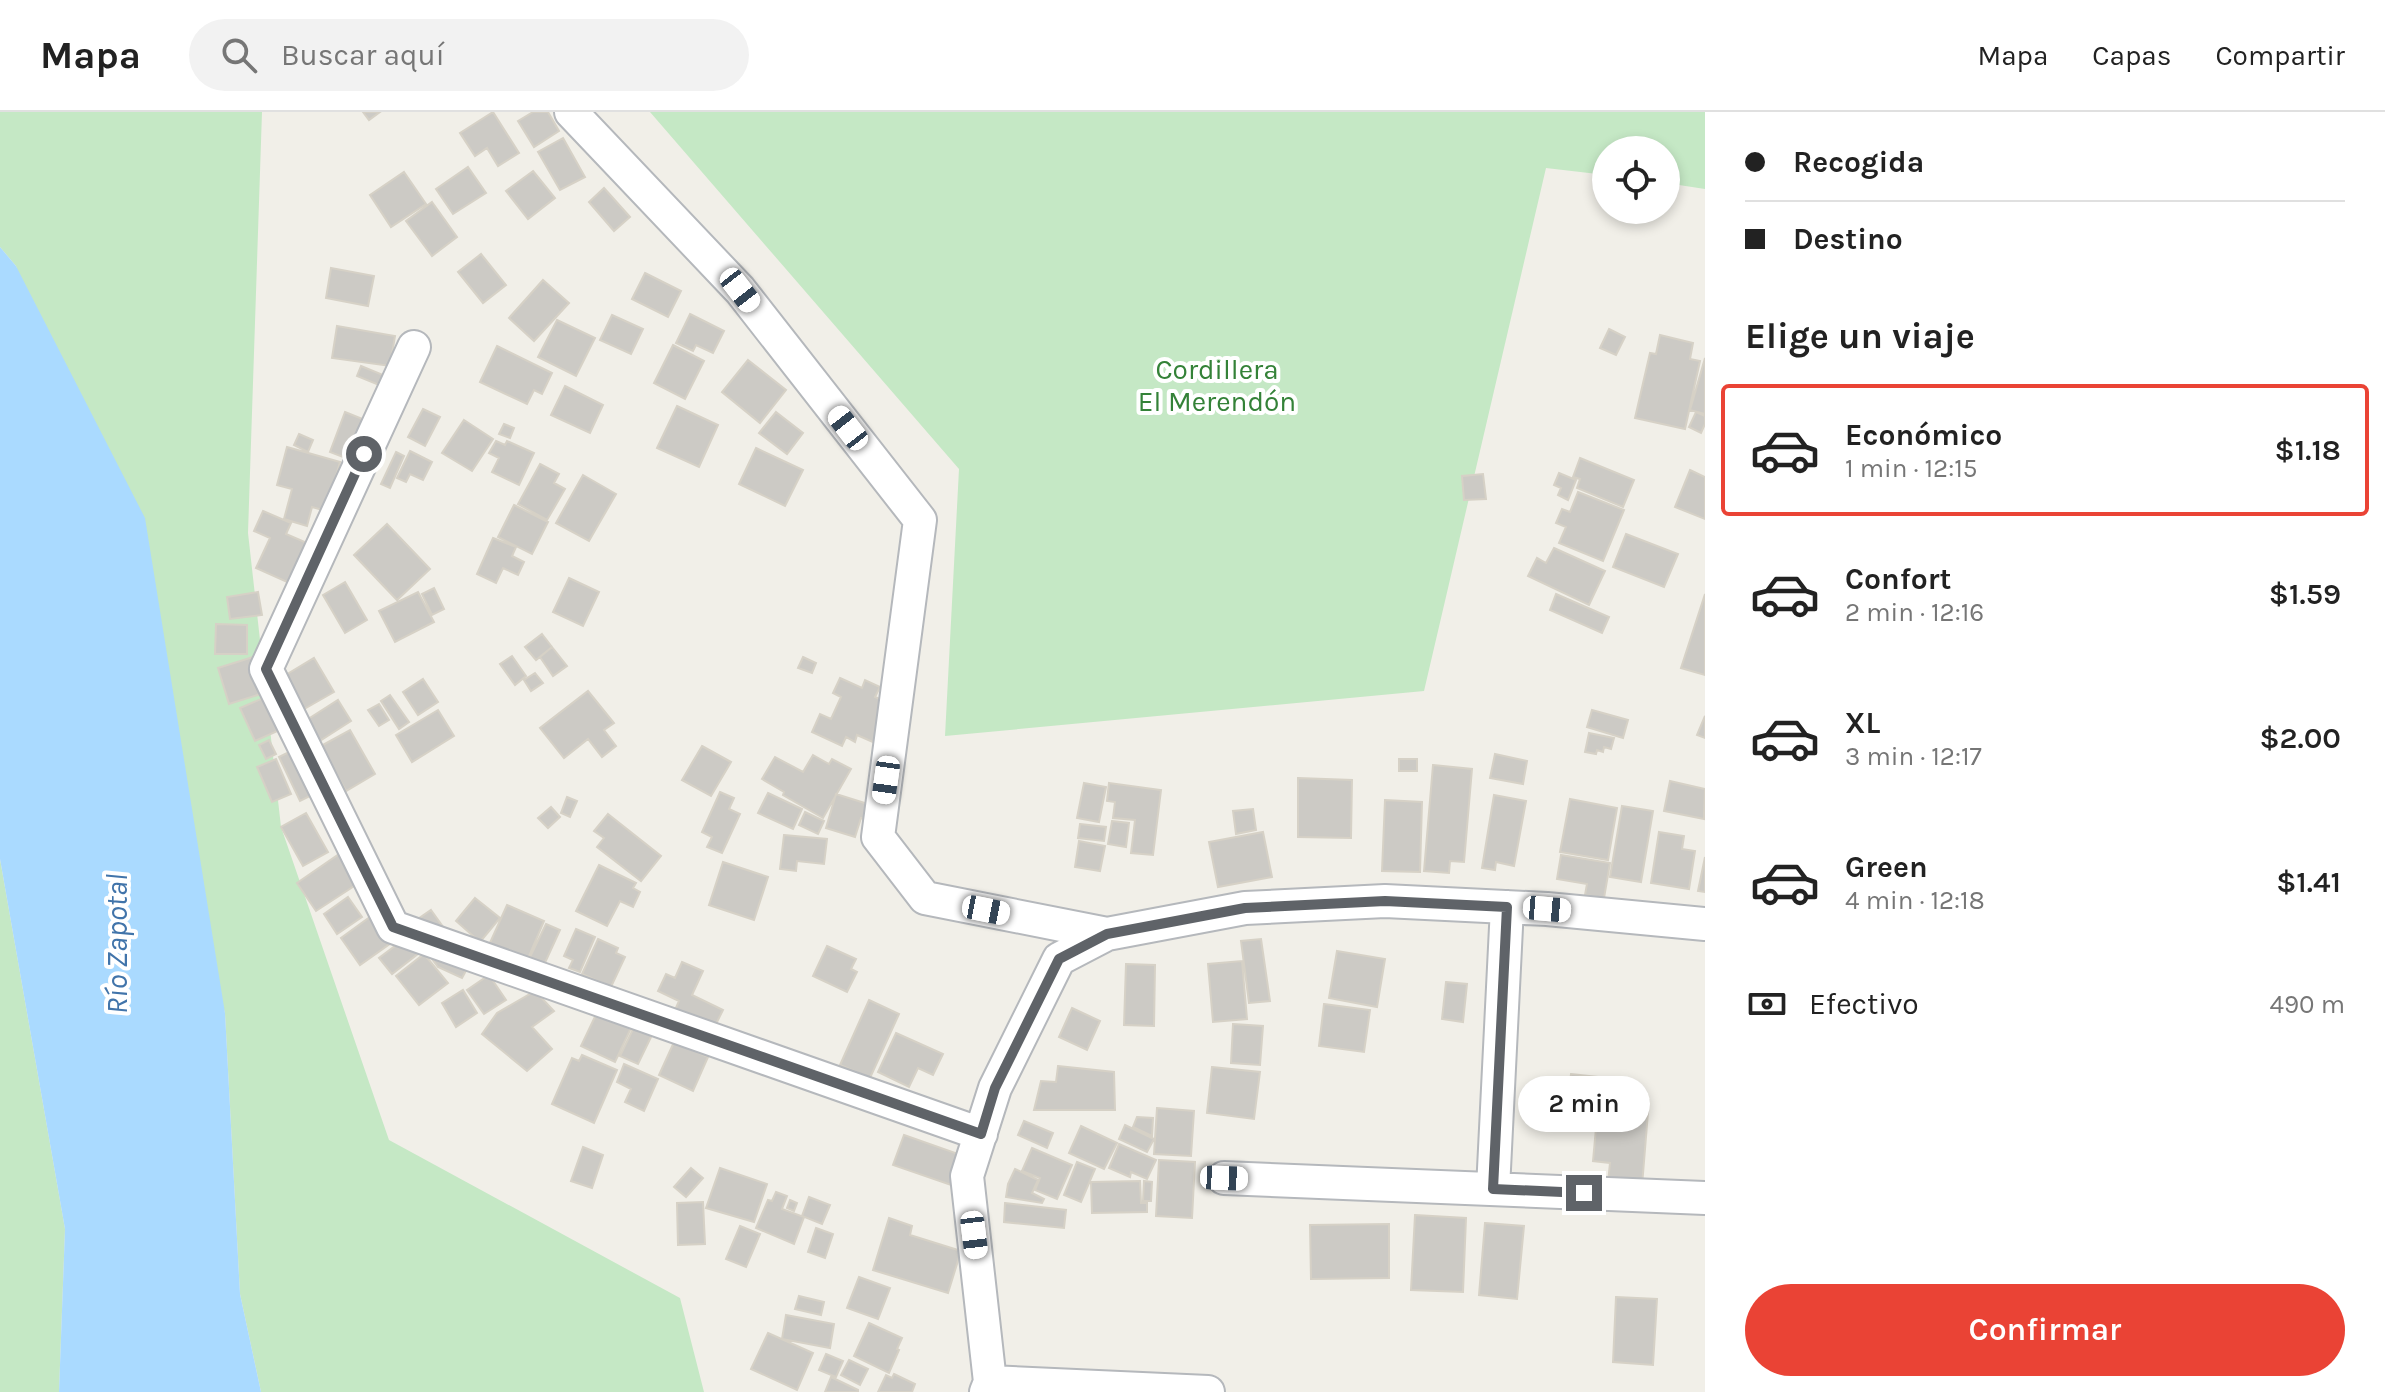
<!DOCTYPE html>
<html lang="es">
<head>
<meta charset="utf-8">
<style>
	body { margin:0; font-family:Karla,sans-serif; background:#f2f2f2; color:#222; height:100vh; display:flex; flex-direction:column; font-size:30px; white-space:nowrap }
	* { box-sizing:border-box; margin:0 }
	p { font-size:26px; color:#767676 }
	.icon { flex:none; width:44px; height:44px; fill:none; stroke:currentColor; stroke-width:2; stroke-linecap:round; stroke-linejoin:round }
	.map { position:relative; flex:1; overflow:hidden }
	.side { display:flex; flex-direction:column; background:#fff; width:680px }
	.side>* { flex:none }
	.guide { display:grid; align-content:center; height:176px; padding:0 40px; background:#fff }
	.tools { position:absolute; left:1592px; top:24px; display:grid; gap:16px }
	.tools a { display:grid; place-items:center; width:88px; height:88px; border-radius:50%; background:#fff; box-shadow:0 4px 12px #0003; font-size:40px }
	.end { position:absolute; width:36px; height:36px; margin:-18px; border:10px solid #5f6368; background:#fff; box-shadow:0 0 0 4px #fff }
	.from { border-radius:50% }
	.bubble { position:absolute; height:56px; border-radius:28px; background:#fff; box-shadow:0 4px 12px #0003; font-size:26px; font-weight:600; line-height:56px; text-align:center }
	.car { position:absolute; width:24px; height:48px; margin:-24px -12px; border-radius:10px; box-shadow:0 0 6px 2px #0007; background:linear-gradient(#fff 24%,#345 0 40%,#fff 0 76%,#345 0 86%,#fff 0) }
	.guide b { display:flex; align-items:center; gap:28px; height:76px; font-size:30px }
	.guide b+b { border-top:2px solid #e0e0e0 }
	.guide i { width:20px; height:20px; background:#222 }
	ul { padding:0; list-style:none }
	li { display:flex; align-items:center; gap:24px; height:132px; margin:0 16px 12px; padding:0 24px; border:4px solid transparent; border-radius:8px }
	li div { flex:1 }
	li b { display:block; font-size:30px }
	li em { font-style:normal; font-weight:600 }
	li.selected { border-color:#ea4335 }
	li>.icon { width:72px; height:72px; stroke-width:1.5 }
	h2 { padding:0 40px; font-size:36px; line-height:96px }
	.pay { display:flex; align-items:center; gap:20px; height:88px; padding:0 40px; font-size:30px }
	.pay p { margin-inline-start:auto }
	.button { display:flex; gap:16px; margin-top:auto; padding:16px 40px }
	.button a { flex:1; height:92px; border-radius:48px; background:#ea4335; color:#fff; font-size:32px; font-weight:600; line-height:92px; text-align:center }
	header { display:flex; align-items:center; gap:48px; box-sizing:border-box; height:112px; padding:0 40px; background:#fff; border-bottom:2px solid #e0e0e0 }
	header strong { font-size:38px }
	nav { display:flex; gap:44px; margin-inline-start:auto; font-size:28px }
	.search { width:560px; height:72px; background:#f2f2f2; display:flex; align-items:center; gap:20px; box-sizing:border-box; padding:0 28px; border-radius:44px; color:#767676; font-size:30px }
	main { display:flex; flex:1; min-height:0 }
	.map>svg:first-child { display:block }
	.green { fill:#c5e8c5 }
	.water { fill:#aadaff }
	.building { fill:#cccac5; stroke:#d6d1c6; stroke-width:2 }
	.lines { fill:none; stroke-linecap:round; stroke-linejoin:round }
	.minor-casing { stroke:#b5b8bc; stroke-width:36 }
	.minor { stroke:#fff; stroke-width:32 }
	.route { stroke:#5f6368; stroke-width:10 }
	.labels { text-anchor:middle; stroke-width:8; stroke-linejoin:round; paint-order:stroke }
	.park-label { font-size:28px; fill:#348238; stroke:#fff }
	.water-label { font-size:30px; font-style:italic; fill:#4174aa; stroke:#fff }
</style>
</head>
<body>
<header>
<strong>Mapa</strong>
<div class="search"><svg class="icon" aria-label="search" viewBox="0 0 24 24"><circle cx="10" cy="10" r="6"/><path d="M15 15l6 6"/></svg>Buscar aquí</div>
<nav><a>Mapa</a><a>Capas</a><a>Compartir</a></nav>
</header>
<main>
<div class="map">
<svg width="1705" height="1280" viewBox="0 0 1705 1280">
	<rect width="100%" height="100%" fill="#f1efe8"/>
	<path class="green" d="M0 0H262L248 421 281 715 389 1028 680 1186 704 1280H261L240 1182 225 901 16 154 0 135Z
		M650 0H1705V77L1666 71V38H1606V63L1546 56 1424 579 945 624 959 357Z
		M0 747 65 1117 59 1280H0Z"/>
	<path class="water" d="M0 135 16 154 145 406 225 901 240 1182 261 1280H59L65 1117 0 747Z"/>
	<path class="building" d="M363 0H380L369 8Z
		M493 0 519 41 498 54 487 36 475 44 460 21Z
		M533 0H548L559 19 534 35 518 9Z
		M563 26 585 65 560 78 538 40Z
		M468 55 486 81 453 102 436 77Z
		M533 59 555 86 528 107 506 79Z
		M404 60 426 92 391 115 370 83Z
		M604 76 630 105 614 119 589 90Z
		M432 90 457 125 432 144 406 109Z
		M481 142 506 173 483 191 458 160Z
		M331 156 374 164 368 194 326 186Z
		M645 161 681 179 668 205 632 187Z
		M543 168 569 191 534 229 509 206Z
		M690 202 724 219 713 241 696 233 693 239 676 231Z
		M612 203 643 217 631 242 600 228Z
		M557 208 595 226 576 264 538 245Z
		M337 214 395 224 390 254 332 246Z
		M1609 217 1625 225 1616 243 1600 236Z
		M1660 223 1693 231 1690 247 1700 249 1685 317 1635 306 1650 241 1656 242Z
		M673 233 704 249 685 287 654 271Z
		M497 234 552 261 542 282 534 278 527 292 480 270Z
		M1705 246V302L1690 298Z
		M748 248 786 278 760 311 722 280Z
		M361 254 383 263 379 273 357 264Z
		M565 274 603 293 590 321 551 303Z
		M677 294 718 313 699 355 657 336Z
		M423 297 440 305 425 334 408 325Z
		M345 300 375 312 361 352 330 340Z
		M776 300 803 321 787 342 759 321Z
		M1696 300 1705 304V312L1701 321 1689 315Z
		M464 308 493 327 472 359 442 341Z
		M504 312 514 316 510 326 499 322Z
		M299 322 313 328 308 340 294 333Z
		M496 329 505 333 507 329 534 341 519 373 492 360 499 346 489 341Z
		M287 335 340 350 326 399 312 395 307 414 284 407 292 377 277 373Z
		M756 336 803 358 785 394 739 372Z
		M410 339 432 350 423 368 410 362 406 370 397 366Z
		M396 340 404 344 390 376 381 372Z
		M1580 346 1634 368 1623 395 1577 376 1580 367 1573 365Z
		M540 352 559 362 554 371 565 377 547 408 518 392Z
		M1690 358 1705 365V407L1675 395Z
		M1559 361 1576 368 1568 388 1558 383 1561 376 1554 373Z
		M1483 362 1486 387 1464 388 1462 364Z
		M583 363 616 382 589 429 556 411Z
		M1578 380 1624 398 1603 449 1559 431 1566 415 1556 411 1562 397 1570 400Z
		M514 393 548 410 532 442 498 425Z
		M263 399 291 411 286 422 314 434 296 474 256 456 270 426 254 419Z
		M387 412 430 457 397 488 354 443Z
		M1626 422 1678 442 1664 475 1613 455Z
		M493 426 516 435 512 444 524 450 518 463 503 456 496 471 477 462Z
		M1554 436 1605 459 1589 493 1528 464 1537 446 1546 451Z
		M569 466 599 480 583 514 553 500Z
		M345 470 367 508 345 521 323 483Z
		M434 476 444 497 432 503 422 482Z
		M258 480 262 503 230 507 227 485Z
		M418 480 434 510 395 530 379 499Z
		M1556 482 1609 505 1602 521 1550 498Z
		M1705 482V563L1681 556Z
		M216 512 247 513V542H215Z
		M542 522 552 535 536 548 525 535Z
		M552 535 567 554 553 564 540 545Z
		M512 544 526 564 515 573 500 552Z
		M253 545 264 581 229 592 218 556Z
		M803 545 816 551 812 561 798 556Z
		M314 546 334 580 299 600 279 567Z
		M535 561 543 571 531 579 524 568Z
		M840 566 862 576 865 568 880 575 875 585 901 596 884 635 857 623 855 630 846 625 842 634 812 620 820 602 831 607 841 585 833 581Z
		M423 567 438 590 418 603 403 580Z
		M588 579 614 611 604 618 616 634 602 645 588 627 564 646 540 616Z
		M390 583 409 610 399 617 381 589Z
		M268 584 282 617 255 629 240 596Z
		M338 588 351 609 318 630 305 609Z
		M379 592 389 608 379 614 368 598Z
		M438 598 454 624 412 650 396 623Z
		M1592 598 1628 608 1623 626 1587 615Z
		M1705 604V626L1697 623Z
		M350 618 375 662 346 679 321 634Z
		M1589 621 1614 626 1611 637 1604 635 1603 640 1597 638 1596 642 1585 640Z
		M269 628 276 642 266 647 259 633Z
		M702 634 731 650 711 684 682 668Z
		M297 636 318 680 300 689 279 645Z
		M1495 642 1527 649 1523 672 1490 666Z
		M813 643 829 652 832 647 851 657 823 706 783 683 784 680 762 667 775 645 803 660Z
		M276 647 291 682 272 690 257 655Z
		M1399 647H1417V659H1399Z
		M1433 653 1472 657 1464 750 1450 749 1449 761 1424 759Z
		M1298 666 1352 668 1351 726 1298 725Z
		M1670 669 1705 677 1704 707 1664 699Z
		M1084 671 1106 675 1099 710 1077 706Z
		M1109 671 1161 678 1153 743 1131 741 1135 708 1113 706 1115 690 1107 689Z
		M720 680 734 686 729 697 740 702 722 741 707 735 712 725 702 720Z
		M768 681 802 697 793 717 758 701Z
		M836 682 890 699 886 713 861 706 855 725 826 716Z
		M1494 683 1526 689 1514 754 1496 750 1495 758 1482 756Z
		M567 685 577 689 570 705 561 701Z
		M1570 687 1617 696 1608 748 1560 740Z
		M1385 688 1422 690 1420 760 1382 759Z
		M1622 694 1653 699 1641 770 1610 765Z
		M551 695 560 705 548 716 538 706Z
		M1253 697 1256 718 1236 722 1233 699Z
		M805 700 824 709 818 722 799 713Z
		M306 701 328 740 303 754 281 715Z
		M608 702 661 744 641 769 597 735 604 726 594 719Z
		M1112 709 1129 711 1126 735 1108 732Z
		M1080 712 1106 715 1104 729 1078 726Z
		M1263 720 1272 765 1218 775 1209 730Z
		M1659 720 1684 724 1682 737 1695 739 1689 777 1651 771Z
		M784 723 827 727 824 752 797 749 796 759 780 757Z
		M1079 729 1105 734 1100 759 1075 755Z
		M345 738 365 767 316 799 297 771Z
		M1561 743 1610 751 1604 786 1585 783 1587 772 1557 767Z
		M1705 745V780L1698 779Z
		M723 750 768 765 754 808 709 793Z
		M599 753 636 771 633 776 640 780 633 795 620 789 607 814 576 799Z
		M348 785 362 805 337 822 324 802Z
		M475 786 500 806 480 830 456 809Z
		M507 793 544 809 527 849 489 833Z
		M381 797 401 824 360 853 341 826Z
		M431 798 446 819 412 811Z
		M546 812 560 818 544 853 529 847Z
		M576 817 595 825 580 860 569 856 573 848 564 844Z
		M411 822 423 838 392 862 379 846Z
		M598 827 618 836 616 841 625 845 611 875 582 862Z
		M1261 827 1270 889 1249 891 1241 829Z
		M827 834 856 847 851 857 857 860 847 880 813 864Z
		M426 839 473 846 462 866 438 855Z
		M1337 839 1385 847 1377 895 1329 886Z
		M424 842 448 871 419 893 396 864Z
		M1242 849 1247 907 1213 910 1208 852Z
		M682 850 703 859 692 883 723 898 714 916 675 898 679 889 658 879 666 862 675 866Z
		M1126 852 1155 853 1154 914 1124 913Z
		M489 863 506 888 484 902 467 878Z
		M1446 870 1467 872 1463 910 1442 907Z
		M463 878 477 901 456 915 442 891Z
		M535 879 554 899 532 915 552 937 527 959 482 922 497 901Z
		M869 888 899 902 870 966 840 953Z
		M602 890 609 905 631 916 615 950 581 934Z
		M1324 892 1370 898 1364 940 1319 934Z
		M1072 896 1100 909 1087 938 1059 925Z
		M1233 912 1263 914 1260 953 1231 951Z
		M634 915 652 923 638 952 620 944Z
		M896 921 943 942 933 963 918 956 909 975 878 960Z
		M674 930 708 945 693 979 659 963Z
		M582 943 617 958 594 1011 552 992 572 946 579 949Z
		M624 952 658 967 644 999 625 990 631 977 617 970Z
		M1058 954 1114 960 1115 998H1034L1041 969 1056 970Z
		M1212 955 1260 960 1254 1007 1207 1001Z
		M1571 962 1597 965 1594 996 1567 993Z
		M1599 983 1649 988 1642 1074 1608 1070 1610 1051 1593 1049Z
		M1157 996 1194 999 1191 1044 1154 1042Z
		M1137 1005 1153 1006 1152 1024 1133 1015Z
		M1024 1009 1053 1021 1047 1036 1018 1023Z
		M1125 1013 1154 1027 1147 1040 1119 1027Z
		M1081 1014 1117 1031 1104 1057 1069 1041Z
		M904 1023 964 1044 954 1074 893 1053Z
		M1119 1032 1156 1048 1147 1067 1131 1060 1130 1065 1109 1056Z
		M583 1035 603 1043 592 1076 571 1069Z
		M1032 1036 1072 1053 1057 1087 1035 1078 1040 1066 1022 1059Z
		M1159 1048 1195 1050 1192 1106 1156 1104Z
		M1077 1050 1095 1057 1081 1090 1064 1083Z
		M691 1056 703 1066 686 1085 674 1075Z
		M720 1056 767 1072 754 1110 706 1096Z
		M1015 1057 1038 1068 1032 1081 1044 1087 1042 1091 1006 1085 1008 1072Z
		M1140 1069 1141 1091H1147V1100L1092 1101 1091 1070Z
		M1144 1069 1152 1070 1151 1089H1143Z
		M776 1080 787 1084 782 1097 804 1105 794 1132 756 1116 768 1088 772 1089Z
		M809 1085 830 1093 822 1112 802 1104Z
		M790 1088 797 1091 794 1099 787 1096Z
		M703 1090 705 1132 678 1133 677 1091Z
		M1005 1091 1066 1098 1064 1116 1004 1110Z
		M1415 1103 1466 1106 1463 1180 1411 1178Z
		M889 1106 912 1114 910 1123 961 1139 948 1181 873 1158Z
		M1485 1111 1524 1114 1517 1187 1479 1183Z
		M1389 1112V1166L1311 1167 1310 1113Z
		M740 1114 760 1122 746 1155 726 1147Z
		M816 1116 833 1122 825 1146 808 1140Z
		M859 1165 890 1176 878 1207 847 1196Z
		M799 1184 824 1190 821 1203 795 1197Z
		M1616 1185 1657 1187 1653 1253 1613 1250Z
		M786 1203 834 1212 830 1236 782 1227Z
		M869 1211 902 1226 897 1237 899 1238 889 1261 854 1244Z
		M768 1221 813 1241 797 1278 751 1257Z
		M826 1242 843 1249 836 1265 819 1258Z
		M849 1248 868 1257 860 1273 841 1263Z
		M894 1262 915 1272 912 1280H878L886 1263 892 1266Z
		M831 1265 858 1278V1280H825Z"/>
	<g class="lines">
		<defs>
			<path id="minor" d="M571 0 740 178 920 408 878 725 925 786 1107 822
				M414 235 266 557 393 815 981 1022
				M1224 1066 1705 1086
				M1493 1077 1507 795
				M990 1270 1208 1280
				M986 1280 990 1270 967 1064 995 976 1059 847 1107 822 1245 796 1385 789 1547 797 1705 812"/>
		</defs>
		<use href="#minor" class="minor-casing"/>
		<use href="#minor" class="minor"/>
	</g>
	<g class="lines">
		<path class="route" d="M364 342 266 557 393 815 981 1022 995 976 1059 847 1107 822 1245 796 1385 789 1507 795 1493 1077 1584 1081"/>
	</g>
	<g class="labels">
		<g class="park-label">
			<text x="1217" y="267">Cordillera<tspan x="1217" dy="32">El Merendón</tspan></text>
		</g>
		<g class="water-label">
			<text transform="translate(117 832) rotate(-90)" y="10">Río Zapotal</text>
		</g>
	</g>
</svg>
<div class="tools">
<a><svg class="icon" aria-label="locate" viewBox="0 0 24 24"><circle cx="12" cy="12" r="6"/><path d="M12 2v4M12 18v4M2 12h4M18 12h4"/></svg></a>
</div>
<i class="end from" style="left:364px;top:342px"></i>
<i class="end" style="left:1584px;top:1081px"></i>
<div class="bubble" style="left:1518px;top:964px;width:132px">2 min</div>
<i class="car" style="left:740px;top:178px;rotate:142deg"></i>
<i class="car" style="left:848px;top:316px;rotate:322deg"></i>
<i class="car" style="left:886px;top:668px;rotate:188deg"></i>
<i class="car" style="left:1547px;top:797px;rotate:95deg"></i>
<i class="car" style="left:986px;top:798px;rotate:101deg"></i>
<i class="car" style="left:1224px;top:1066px;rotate:92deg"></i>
<i class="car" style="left:974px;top:1123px;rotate:173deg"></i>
</div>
<section class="side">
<div class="guide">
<b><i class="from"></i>Recogida</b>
<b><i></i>Destino</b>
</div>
<h2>Elige un viaje</h2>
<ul>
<li class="selected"><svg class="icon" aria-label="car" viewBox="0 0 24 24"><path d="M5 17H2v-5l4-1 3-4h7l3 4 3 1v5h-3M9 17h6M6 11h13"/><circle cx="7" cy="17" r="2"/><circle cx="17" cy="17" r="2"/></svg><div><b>Económico</b><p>1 min · 12:15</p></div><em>$1.18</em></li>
<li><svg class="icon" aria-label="car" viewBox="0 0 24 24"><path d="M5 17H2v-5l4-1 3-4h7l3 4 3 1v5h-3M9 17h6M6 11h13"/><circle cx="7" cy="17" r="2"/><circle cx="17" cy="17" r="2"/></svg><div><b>Confort</b><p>2 min · 12:16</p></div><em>$1.59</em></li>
<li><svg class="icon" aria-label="car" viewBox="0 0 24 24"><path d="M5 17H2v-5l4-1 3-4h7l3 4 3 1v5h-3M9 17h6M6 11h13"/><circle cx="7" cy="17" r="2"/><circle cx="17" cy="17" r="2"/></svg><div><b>XL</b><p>3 min · 12:17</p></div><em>$2.00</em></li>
<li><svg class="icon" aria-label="car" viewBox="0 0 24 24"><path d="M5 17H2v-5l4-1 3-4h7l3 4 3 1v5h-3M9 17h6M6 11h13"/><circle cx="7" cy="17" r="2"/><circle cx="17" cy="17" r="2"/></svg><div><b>Green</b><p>4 min · 12:18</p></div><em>$1.41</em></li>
</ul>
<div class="pay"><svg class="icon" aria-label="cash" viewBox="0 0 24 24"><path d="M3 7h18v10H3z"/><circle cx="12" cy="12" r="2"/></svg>Efectivo<p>490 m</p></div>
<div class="button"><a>Confirmar</a></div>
</section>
</main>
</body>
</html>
